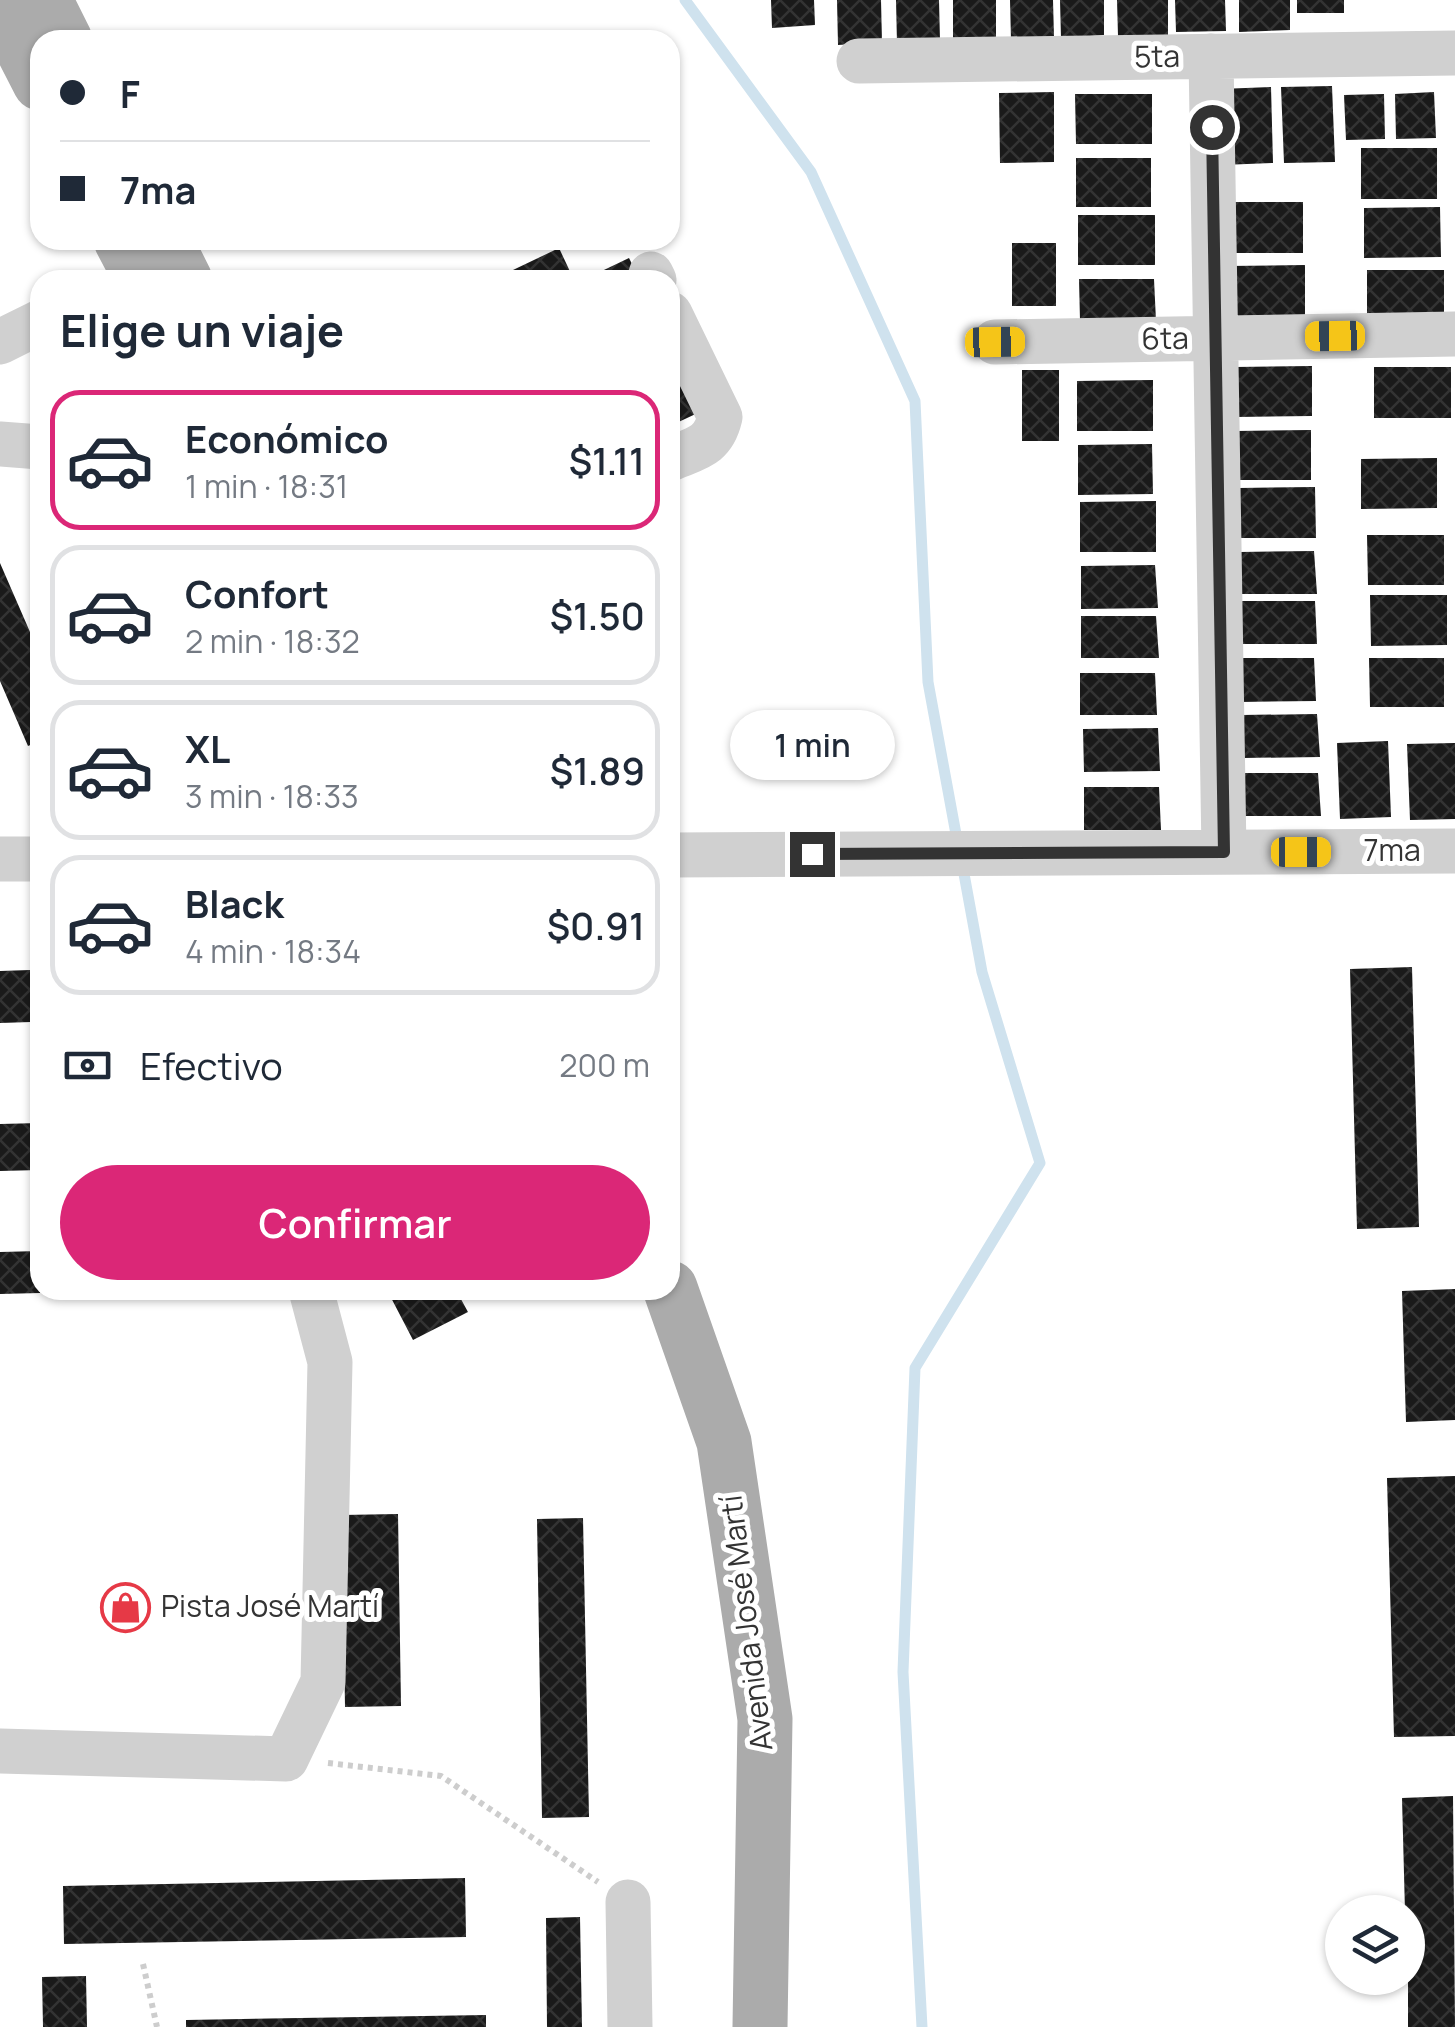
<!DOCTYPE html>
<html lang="es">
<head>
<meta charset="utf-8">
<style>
	body { margin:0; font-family:Manrope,sans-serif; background:#f6f6f7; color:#1f2937; height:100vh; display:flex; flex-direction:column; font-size:38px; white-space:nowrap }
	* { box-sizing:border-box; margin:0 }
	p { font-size:32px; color:#747a83 }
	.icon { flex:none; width:55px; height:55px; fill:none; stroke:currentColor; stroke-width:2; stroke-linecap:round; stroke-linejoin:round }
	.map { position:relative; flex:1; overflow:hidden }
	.side { position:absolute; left:30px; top:270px; width:650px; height:1030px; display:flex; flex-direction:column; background:#fff; border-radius:30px; box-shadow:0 2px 8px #0004 }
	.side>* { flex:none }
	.top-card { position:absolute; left:30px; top:30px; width:650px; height:220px; border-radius:30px; box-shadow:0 2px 8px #0004; display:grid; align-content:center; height:220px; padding:0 30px; background:#fff }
	.buttons { position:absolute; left:1325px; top:1895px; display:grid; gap:20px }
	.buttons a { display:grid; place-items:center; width:100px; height:100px; border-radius:50%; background:#fff; box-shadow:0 2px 8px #0004; font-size:50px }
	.end { position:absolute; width:45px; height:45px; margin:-22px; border:12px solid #333; background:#fff; box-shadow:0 0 0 5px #fff }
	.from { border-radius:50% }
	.bubble { position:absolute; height:70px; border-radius:35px; background:#fff; box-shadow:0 2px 8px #0004; font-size:32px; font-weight:600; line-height:70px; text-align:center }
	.car { position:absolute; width:30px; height:60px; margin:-30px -15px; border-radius:12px; box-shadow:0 0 8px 2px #0007; background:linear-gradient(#f5c518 24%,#345 0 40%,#f5c518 0 76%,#345 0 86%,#f5c518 0) }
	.top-card b { display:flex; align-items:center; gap:35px; height:95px; font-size:38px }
	.top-card b+b { border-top:2px solid #e0e1e3 }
	.top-card i { width:25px; height:25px; background:#1f2937 }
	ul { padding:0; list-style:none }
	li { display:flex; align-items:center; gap:30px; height:140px; margin:0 20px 15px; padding:0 10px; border:5px solid #e0e1e3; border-radius:30px }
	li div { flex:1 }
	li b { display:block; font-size:38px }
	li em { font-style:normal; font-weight:600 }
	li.selected { border-color:#db2777 }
	li>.icon { width:90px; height:90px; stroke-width:1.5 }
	h2 { padding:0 30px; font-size:45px; line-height:120px }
	.pay { display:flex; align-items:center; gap:25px; height:110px; padding:0 30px; font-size:38px }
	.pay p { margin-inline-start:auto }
	.button { display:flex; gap:20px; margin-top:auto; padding:20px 30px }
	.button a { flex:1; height:115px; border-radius:60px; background:#db2777; color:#fff; font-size:40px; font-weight:600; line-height:115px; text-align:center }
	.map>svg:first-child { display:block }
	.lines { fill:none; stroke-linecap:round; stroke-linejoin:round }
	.stream { stroke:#cfe2ee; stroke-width:11 }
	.building { fill:url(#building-cross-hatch) }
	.path { stroke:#cdcdcd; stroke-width:6; stroke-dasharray:5 5; stroke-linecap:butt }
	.minor { stroke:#d0d0d0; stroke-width:45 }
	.major { stroke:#ababab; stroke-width:55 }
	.route { stroke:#333; stroke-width:12 }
	.labels { text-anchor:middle; stroke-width:10; stroke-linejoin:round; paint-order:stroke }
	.street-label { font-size:30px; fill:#333; stroke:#fff }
	.poi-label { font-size:30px; fill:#333; stroke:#fff; text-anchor:start }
</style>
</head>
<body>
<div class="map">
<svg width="1455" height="2027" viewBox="0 0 1455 2027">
	<defs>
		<pattern id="building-cross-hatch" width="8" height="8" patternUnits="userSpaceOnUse" patternTransform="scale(2.5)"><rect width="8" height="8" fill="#1a1a1a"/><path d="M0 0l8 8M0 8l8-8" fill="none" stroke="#333"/></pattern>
	</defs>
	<rect width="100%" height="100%" fill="#fff"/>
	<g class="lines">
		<path class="stream" d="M685 0 811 172 915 401 928 682 958 845
			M922 2027 903 1672 915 1368 1040 1163 982 972 962 863"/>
	</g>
	<path class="building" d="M771 0H814L815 25 772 28Z
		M837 0H881L882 42 838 45Z
		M896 0H939L940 41 897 44Z
		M953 0H996V37L953 40Z
		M1010 0H1053L1054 37 1011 40Z
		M1060 0H1104V35L1061 38Z
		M1117 0H1168V35L1118 36Z
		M1175 0H1225L1226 31 1176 32Z
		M1239 0H1290V30L1239 32Z
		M1297 0H1344V13H1297Z
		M1332 86 1335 162 1284 163 1281 87Z
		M1271 87 1273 163 1222 165 1220 89Z
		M1054 92V162L1000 163 999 93Z
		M1434 92 1436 138 1396 139 1395 94Z
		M1075 94H1152V144H1076Z
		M1384 94 1385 139 1346 140 1344 95Z
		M1361 148H1437V199H1361Z
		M1076 158H1151V207H1076Z
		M1226 202H1303V253H1226Z
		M1440 207 1441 257 1364 258V208Z
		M1078 215H1155V265H1078Z
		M1012 243H1056V306H1012Z
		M559 248 574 280H518L513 270Z
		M629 258 640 280H583Z
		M1305 265V315L1228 316V266Z
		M1367 270H1444V321H1367Z
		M1079 279H1154L1156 321H1080Z
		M670 343 702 411 670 426Z
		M1312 366V416L1236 417 1235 367Z
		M1374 367H1451V418H1374Z
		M1022 370H1059V441H1022Z
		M1153 380V431H1077V381Z
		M1311 430V480H1237L1236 431Z
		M1152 444 1153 494 1078 495V445Z
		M1437 458V508L1361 509V459Z
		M1315 487 1316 538H1239V488Z
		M1156 501V552H1080V502Z
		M1367 535H1444V585H1368Z
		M1314 551 1317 594H1240V552Z
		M0 563 40 655V741L28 746 0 681Z
		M1155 565 1158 608 1081 609V566Z
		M1370 595H1447V645L1371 646Z
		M1240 601H1315L1317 644H1241Z
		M1081 616H1156L1159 658H1081Z
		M1239 658H1314L1316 701 1239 702Z
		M1369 658H1444V707H1370Z
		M1080 673H1155L1157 715H1080Z
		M1317 714 1320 757 1243 758 1242 715Z
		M1158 728 1160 771 1084 772 1083 729Z
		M1388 741 1391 817 1340 819 1337 743Z
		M1455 743V819L1410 820 1407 744Z
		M1243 773H1318L1321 816H1243Z
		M1084 787H1159L1161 830H1084Z
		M1412 967 1419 1227 1357 1229 1350 969Z
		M30 970 31 1022 0 1023V971Z
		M40 1123V1170L0 1171V1124Z
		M40 1251V1293L0 1294V1252Z
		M1455 1289V1420L1406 1422 1402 1291Z
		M387 1290H456L468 1312 413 1340Z
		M1455 1476V1736L1394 1737 1387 1478Z
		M398 1514 401 1706 345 1707 342 1515Z
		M583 1518 589 1817 542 1818 537 1519Z
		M1453 1796 1455 2027H1408V1912H1405L1402 1798Z
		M465 1878 466 1937 64 1944 63 1886Z
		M580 1917 582 2027H547L546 1918Z
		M86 1976 87 2027H43L42 1977Z
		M486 2015V2027H186V2020Z"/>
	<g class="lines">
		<path class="path" d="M328 1763 441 1776 598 1882
			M143 1964 157 2027"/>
		<path class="minor" d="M1211 56 1224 852
			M859 61 1455 53
			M651 274 654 280
			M670 314 720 417C713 447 696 448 670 459
			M0 342 40 322
			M995 342 1455 334
			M0 444 40 447
			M670 855 1455 851
			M0 859H40
			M0 1751 286 1759 323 1682 330 1362 311 1290
			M628 1902 630 2027"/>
		<path class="major" d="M45 0 65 40
			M0 5 40 83
			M121 240 142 280
			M165 240 185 280
			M670 1288 724 1442 765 1719 760 2027"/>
	</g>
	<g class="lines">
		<path class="route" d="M812 854 1224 852 1212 127"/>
	</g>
	<defs>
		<symbol id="shop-ring" viewBox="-11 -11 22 22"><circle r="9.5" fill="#fff" stroke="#e63946" stroke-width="1.5"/><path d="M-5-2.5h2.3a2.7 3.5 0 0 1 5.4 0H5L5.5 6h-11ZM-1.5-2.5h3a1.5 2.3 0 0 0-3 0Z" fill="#e63946"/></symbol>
	</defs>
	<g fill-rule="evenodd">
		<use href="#shop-ring" x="98" y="1580" width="55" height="55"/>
	</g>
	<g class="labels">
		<g class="street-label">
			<text transform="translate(1157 57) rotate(-1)" y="10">5ta</text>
			<text transform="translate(1165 339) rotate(-1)" y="10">6ta</text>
			<text x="1392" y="861">7ma</text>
			<text transform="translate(747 1623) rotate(-97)" y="10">Avenida José Martí</text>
		</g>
		<g class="poi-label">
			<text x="161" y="1617">Pista José Martí</text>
		</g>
	</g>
</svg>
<div class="buttons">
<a><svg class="icon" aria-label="layers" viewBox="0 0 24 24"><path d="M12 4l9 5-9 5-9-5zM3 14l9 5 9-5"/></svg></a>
</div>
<i class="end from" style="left:1212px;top:127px"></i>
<i class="end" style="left:812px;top:854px"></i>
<div class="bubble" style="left:730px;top:710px;width:165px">1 min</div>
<i class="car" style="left:1335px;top:336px;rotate:269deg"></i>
<i class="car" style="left:995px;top:342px;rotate:89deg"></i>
<i class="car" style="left:1301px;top:852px;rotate:90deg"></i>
<div class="top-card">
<b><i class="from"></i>F</b>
<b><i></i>7ma</b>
</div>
<section class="side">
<h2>Elige un viaje</h2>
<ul>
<li class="selected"><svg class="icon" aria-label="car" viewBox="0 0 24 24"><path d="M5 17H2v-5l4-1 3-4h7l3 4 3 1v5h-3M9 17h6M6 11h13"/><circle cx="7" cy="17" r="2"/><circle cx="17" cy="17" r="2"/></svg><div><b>Económico</b><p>1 min · 18:31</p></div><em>$1.11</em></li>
<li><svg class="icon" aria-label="car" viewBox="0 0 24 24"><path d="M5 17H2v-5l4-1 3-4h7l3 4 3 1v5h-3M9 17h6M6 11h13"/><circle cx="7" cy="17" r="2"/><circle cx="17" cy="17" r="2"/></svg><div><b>Confort</b><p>2 min · 18:32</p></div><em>$1.50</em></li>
<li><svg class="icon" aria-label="car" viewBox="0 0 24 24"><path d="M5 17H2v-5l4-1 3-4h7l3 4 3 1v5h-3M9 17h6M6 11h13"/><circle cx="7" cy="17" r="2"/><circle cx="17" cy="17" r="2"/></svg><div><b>XL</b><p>3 min · 18:33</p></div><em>$1.89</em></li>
<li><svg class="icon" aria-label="car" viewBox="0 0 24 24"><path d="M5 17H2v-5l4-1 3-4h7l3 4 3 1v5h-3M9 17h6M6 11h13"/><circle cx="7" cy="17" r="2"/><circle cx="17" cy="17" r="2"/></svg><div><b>Black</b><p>4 min · 18:34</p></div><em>$0.91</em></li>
</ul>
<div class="pay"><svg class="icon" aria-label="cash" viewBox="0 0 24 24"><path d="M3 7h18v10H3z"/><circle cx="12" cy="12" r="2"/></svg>Efectivo<p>200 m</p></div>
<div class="button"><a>Confirmar</a></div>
</section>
</div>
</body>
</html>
